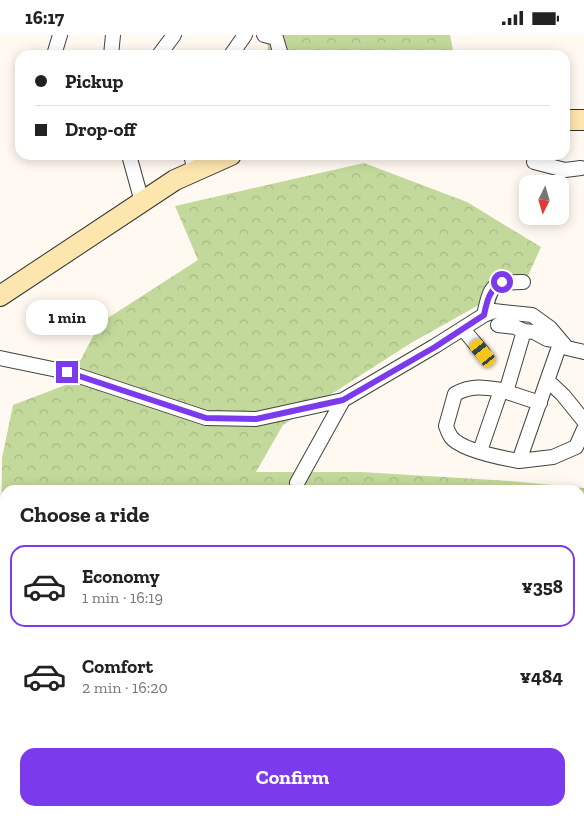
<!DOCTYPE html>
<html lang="en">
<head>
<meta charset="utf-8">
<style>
	body { margin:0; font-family:"Zilla Slab",serif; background:#f6f6f6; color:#222; height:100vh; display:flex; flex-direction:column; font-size:19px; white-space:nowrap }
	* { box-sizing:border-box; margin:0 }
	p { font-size:16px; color:#767676 }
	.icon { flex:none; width:28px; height:28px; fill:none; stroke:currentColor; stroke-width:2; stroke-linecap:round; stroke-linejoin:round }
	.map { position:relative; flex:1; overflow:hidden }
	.details { position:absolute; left:0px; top:450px; width:585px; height:331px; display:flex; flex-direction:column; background:#fff; border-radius:15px 15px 0 0; box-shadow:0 2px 12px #0003 }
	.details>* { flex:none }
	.guide { position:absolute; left:15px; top:15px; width:555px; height:110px; border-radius:15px; box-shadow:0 2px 12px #0003; display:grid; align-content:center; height:110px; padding:0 20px; background:#fff }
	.needle { width:32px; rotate:185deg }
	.controls { position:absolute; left:519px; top:140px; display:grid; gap:10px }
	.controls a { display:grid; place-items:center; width:50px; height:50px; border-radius:10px; background:#fff; box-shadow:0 2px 12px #0003; font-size:25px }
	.end { position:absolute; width:22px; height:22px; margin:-11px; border:6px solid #7c3aed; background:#fff; box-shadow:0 0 0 2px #fff }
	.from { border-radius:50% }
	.bubble { position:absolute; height:35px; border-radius:15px; background:#fff; box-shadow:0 2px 12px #0003; font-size:16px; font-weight:800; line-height:35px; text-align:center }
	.car { position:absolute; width:15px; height:30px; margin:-15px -8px; border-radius:6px; box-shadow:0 0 4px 1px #0007; background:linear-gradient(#f5c518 24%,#345 0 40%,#f5c518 0 76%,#345 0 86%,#f5c518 0) }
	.guide b { display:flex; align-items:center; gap:18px; height:48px; font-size:19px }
	.guide b+b { border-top:1px solid #e0e0e0 }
	.guide i { width:12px; height:12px; background:#222 }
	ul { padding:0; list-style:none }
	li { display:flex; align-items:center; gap:15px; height:82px; margin:0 10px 8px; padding:0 10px; border:2px solid transparent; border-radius:15px }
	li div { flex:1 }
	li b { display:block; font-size:19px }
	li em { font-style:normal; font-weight:800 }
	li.current { border-color:#7c3aed }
	li>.icon { width:45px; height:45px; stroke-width:1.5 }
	h2 { padding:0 20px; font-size:22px; line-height:60px }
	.button { display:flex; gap:10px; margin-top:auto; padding:10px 20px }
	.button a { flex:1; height:58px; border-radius:15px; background:#7c3aed; color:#fff; font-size:20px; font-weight:800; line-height:58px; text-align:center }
	.status { display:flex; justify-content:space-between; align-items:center; height:35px; padding:0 25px; background:#fff; direction:ltr }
	.status svg { height:14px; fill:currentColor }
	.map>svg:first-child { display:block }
	.forest { fill:url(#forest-crowns) }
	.water { fill:url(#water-ripples); stroke:#40adca }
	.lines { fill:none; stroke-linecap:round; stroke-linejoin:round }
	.street-casing { stroke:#424242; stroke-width:16 }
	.secondary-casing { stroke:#313131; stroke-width:22 }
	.street { stroke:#fff; stroke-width:14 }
	.secondary { stroke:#fde5ae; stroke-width:20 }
	.route { stroke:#7c3aed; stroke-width:6 }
</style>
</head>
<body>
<div class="status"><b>16:17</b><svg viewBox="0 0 49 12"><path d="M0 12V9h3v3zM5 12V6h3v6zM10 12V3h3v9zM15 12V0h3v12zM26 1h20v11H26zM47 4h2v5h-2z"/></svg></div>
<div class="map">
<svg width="584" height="781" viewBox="0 0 584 781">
	<defs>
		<pattern id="forest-crowns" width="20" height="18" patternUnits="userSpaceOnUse" patternTransform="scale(1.25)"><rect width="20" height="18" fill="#c3d99b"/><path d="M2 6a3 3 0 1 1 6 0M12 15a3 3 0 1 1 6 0" fill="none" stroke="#a6b984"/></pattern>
		<pattern id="water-ripples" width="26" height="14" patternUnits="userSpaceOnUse" patternTransform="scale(1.25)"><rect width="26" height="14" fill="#b7e9f5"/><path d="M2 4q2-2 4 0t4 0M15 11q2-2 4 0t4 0" fill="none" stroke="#9cc7d1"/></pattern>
	</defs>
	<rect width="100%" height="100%" fill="#fff9f1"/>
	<path class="forest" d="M269 0H450L454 20H268L267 1Z
		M364 128 467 167 541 212 527 243 411 308 283 390 256 437H361L510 446 584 453V512L580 514V455H5V528L1 527 2 423 13 370 68 349 100 288 198 225 175 171Z"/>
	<path class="water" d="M0 597 5 598V695L0 694Z
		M580 674H584V781H350L330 776H580Z"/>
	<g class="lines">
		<defs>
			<path id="street" d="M264 0 276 3 281 20
				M54 20 60 0
				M111 20 113 0
				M159 20 174 0
				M231 20 245 0
				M129 120 142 167
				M191 120 195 136
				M534 127 565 135 581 133
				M484 280C491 249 492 247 523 247
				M498 290 515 292 524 296 506 357
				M463 294 483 318
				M524 296 534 297 547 304 561 306 519 426 553 422 576 412 584 394
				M0 323 67 337 206 383 256 384 343 365 435 311 484 280 494 276 532 280 550 293 567 313 584 317
				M548 346 563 360 584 386
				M501 355 540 368
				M480 416 501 355C484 352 471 350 455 359L446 391C447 394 449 399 451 402 461 415 502 423 519 426
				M297 448 343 365
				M0 574 5 573
				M309 781 311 776"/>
			<path id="secondary" d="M565 85H584
				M0 261 175 145 231 120
				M580 557 584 555
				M354 781 357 776"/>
		</defs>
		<use href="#street" class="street-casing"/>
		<use href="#secondary" class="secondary-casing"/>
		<use href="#street" class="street"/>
		<use href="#secondary" class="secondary"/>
	</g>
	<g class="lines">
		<path class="route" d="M67 337 206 383 256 384 343 365 435 312 484 280C487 266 489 255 502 247"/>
	</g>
</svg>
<div class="controls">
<a><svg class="needle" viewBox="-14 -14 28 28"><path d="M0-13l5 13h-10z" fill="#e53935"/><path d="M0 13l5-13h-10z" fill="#767676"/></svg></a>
</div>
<i class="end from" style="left:502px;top:247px"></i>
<i class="end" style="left:67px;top:337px"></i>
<div class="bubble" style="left:26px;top:265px;width:82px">1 min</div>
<i class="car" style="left:483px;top:318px;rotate:321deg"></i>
<div class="guide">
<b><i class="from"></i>Pickup</b>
<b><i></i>Drop-off</b>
</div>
<section class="details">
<h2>Choose a ride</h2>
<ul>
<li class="current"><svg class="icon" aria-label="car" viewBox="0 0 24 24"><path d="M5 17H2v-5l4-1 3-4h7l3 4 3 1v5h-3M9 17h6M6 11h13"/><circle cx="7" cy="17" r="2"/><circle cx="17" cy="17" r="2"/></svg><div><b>Economy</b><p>1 min · 16:19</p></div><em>¥358</em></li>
<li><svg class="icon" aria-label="car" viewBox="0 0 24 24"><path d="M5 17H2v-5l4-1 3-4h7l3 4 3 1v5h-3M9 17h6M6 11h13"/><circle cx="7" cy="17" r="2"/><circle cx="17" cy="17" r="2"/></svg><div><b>Comfort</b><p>2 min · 16:20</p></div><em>¥484</em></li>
</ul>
<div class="button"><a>Confirm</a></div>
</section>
</div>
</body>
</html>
